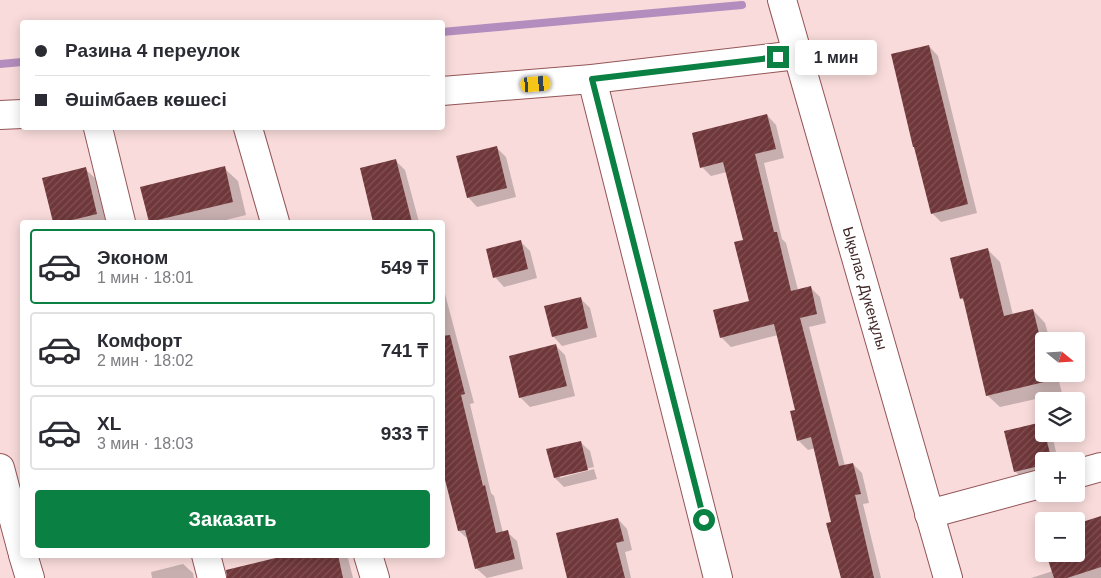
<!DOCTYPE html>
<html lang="ru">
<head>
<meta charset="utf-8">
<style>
	body { margin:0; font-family:Arial,sans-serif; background:#f2f2f3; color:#2b2b33; height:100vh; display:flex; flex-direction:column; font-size:19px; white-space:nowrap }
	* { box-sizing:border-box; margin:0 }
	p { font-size:16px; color:#7c7c81 }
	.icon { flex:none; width:28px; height:28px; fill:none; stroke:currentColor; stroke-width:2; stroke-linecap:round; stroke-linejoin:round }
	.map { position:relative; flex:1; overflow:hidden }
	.side { position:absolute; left:20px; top:220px; width:425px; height:338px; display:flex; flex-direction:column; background:#fff; border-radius:5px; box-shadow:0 2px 12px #0003 }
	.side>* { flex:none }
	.banner { position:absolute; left:20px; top:20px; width:425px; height:110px; border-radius:5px; box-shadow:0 2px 12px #0003; display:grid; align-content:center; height:110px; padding:0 15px; background:#fff }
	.needle { width:32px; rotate:108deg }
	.buttons { position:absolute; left:1035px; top:332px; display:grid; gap:10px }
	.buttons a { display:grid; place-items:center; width:50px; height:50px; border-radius:5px; background:#fff; box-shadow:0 2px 12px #0003; font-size:25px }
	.end { position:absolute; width:22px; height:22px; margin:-11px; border:6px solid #0b8043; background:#fff; box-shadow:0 0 0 2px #fff }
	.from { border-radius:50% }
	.bubble { position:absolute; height:35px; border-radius:5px; background:#fff; box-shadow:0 2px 12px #0003; font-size:16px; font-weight:600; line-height:35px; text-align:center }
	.car { position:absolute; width:15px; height:30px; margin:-15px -8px; border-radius:6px; box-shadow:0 0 4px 1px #0007; background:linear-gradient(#f5c518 24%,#345 0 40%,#f5c518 0 76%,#345 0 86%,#f5c518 0) }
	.banner b { display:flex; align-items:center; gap:18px; height:48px; font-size:19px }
	.banner b+b { border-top:1px solid #e1e1e2 }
	.banner i { width:12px; height:12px; background:#2b2b33 }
	ul { padding:9px 0 0; list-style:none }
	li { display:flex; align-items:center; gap:15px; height:75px; margin:0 10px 8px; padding:0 5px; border:2px solid #e1e1e2; border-radius:5px }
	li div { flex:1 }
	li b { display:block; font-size:19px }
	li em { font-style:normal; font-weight:600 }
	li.selected { border-color:#0b8043 }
	li>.icon { width:45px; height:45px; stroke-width:1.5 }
	.cta { display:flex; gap:10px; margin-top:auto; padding:10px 15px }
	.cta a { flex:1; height:58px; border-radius:5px; background:#0b8043; color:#fff; font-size:20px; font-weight:600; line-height:58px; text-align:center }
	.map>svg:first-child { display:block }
	.shadow { fill:#0003 }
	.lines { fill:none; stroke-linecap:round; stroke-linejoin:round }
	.stream { stroke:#b28dbd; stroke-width:8 }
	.building { fill:url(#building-hatch) }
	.minor-casing { stroke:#945658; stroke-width:30 }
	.minor { stroke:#fff; stroke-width:28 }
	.route { stroke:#0b8043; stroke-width:6 }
	.labels { text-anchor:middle; stroke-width:5; stroke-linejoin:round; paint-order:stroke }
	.street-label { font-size:15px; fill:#422727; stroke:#f9dbdb }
</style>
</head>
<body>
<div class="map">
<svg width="1101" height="578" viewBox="0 0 1101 578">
	<defs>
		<pattern id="building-hatch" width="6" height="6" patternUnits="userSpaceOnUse" patternTransform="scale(1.25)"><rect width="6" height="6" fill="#6f373a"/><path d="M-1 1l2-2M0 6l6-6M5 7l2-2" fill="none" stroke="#805254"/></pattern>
	</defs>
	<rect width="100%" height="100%" fill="#f9dbdb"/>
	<path class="shadow" d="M929 46 938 56 977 213 941 222 932 213Z
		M767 115 776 125 784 158 764 163 782 239 786 243 798 290 810 287 820 297 826 323 809 327 845 466 853 464 862 473 869 503 863 504 881 578H841L833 523 815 448 808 450 798 440 797 410 778 335 731 347 721 337 750 302 745 241 727 172 711 176 702 167Z
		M496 147 506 157 516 197 477 207 468 197Z
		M396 161 405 170 419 222H375L362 169Z
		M224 168 238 181 246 215 218 222H150L142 188Z
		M85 169 95 178 106 222H54L43 179Z
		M521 242 530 251 537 278 504 287 495 277Z
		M988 250 1000 262 1013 315 1033 310 1045 323 1050 341H1044V374H1057L1062 393 1000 407 987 395 965 302 961 298Z
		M442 292 445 294 474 403 470 404 491 493 494 496 503 533 507 532 517 541 523 569 487 578 477 569 470 541 459 531 442 464Z
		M580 298 590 308 597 337 562 346 553 336Z
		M556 346 565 355 575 396 530 407 520 397Z
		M1042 423 1044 425V434H1052L1058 461H1044V476L1025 481 1015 471Z
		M580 442 590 451 594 467 560 475V478L594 469 597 479 564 487 555 478Z
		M1101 518V578H1031L1053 571 1048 554H1076Z
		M618 519 627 529 632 550 625 552 631 578H586Z
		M293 555H345L348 558 353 578H249Z
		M183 564 193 573 194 578H152L151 572Z"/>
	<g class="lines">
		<path class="stream" d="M442 32 742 5
			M0 64 22 62"/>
	</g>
	<path class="building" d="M929 45 968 204 931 214 914 147H913L891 54Z
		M767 114 776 149 755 154 774 232H777L791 291 811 286 817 314 800 318 839 466 853 463 861 494 855 495 874 578H841L826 523 831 522 811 437 797 441 790 411 795 410 774 324 720 338 713 310 749 301 734 242 743 240 723 162 700 168 692 133Z
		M497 146 507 188 467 198 456 156Z
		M396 159 412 222H373L360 168Z
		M225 166 233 202 149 222 140 187Z
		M86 167 97 214 64 222H53L42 178Z
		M521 240 528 269 493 278 486 249Z
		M988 248 1004 316 1033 309 1044 354V382L986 396 963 298 960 299 950 258Z
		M581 297 588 328 552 337 544 306Z
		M450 335 465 394 461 395 483 486 485 485 496 533 508 530 515 559 475 569 465 530 458 531 442 468V336Z
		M556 344 567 386 519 398 509 356Z
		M1042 422 1044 434H1045L1052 461H1044V465L1014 472 1004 431Z
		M581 441 588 470 554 478 546 449Z
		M1101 516V567L1067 578H1054L1046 554H1076V524Z
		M618 518 624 541 616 543 625 578H567L556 533Z
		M288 555H338L343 578H227L226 570Z"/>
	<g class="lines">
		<defs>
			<g id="minor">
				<path id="s1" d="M782 0 948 578"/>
				<path d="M592 79 718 578"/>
				<path d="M442 91 592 79 797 55"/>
				<path d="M0 115 22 114"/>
				<path d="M98 128 121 222"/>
				<path d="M248 128 275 222"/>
				<path d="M0 468 22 551"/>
				<path d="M1076 474 1101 467"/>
				<path d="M929 514 1044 483"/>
				<path d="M23 555 30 578"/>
				<path d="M206 555 212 578"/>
				<path d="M368 555 375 578"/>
			</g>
		</defs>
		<use href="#minor" class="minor-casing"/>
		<use href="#minor" class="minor"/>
	</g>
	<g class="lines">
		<path class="route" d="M704 520 592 79 778 57"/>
	</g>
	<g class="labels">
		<g class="street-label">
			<text dy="5" stroke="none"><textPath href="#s1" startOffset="300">Ықылас Дүкенұлы</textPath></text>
		</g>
	</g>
</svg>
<div class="buttons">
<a><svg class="needle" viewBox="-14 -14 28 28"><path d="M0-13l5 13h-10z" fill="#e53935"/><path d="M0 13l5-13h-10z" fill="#7c7c81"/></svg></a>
<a><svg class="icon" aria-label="layers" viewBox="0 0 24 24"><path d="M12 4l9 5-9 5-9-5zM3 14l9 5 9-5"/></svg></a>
<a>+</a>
<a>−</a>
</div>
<i class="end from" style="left:704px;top:520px"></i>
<i class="end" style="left:778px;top:57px"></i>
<div class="bubble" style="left:795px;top:40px;width:82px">1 мин</div>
<i class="car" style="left:536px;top:84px;rotate:85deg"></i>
<div class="banner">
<b><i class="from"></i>Разина 4 переулок</b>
<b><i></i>Әшімбаев көшесі</b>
</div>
<section class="side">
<ul>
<li class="selected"><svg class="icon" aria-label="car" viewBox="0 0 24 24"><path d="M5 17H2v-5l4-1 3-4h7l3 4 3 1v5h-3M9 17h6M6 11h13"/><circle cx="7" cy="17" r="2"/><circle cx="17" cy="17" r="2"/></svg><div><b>Эконом</b><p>1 мин · 18:01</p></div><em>549 ₸</em></li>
<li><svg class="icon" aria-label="car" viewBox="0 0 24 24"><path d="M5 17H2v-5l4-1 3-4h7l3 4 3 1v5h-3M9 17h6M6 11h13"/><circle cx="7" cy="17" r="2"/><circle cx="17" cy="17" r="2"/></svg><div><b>Комфорт</b><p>2 мин · 18:02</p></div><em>741 ₸</em></li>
<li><svg class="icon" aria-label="car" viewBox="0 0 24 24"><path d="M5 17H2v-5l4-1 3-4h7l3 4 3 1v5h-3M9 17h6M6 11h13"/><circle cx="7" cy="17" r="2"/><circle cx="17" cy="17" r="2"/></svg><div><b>XL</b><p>3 мин · 18:03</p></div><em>933 ₸</em></li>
</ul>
<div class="cta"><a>Заказать</a></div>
</section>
</div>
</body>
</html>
